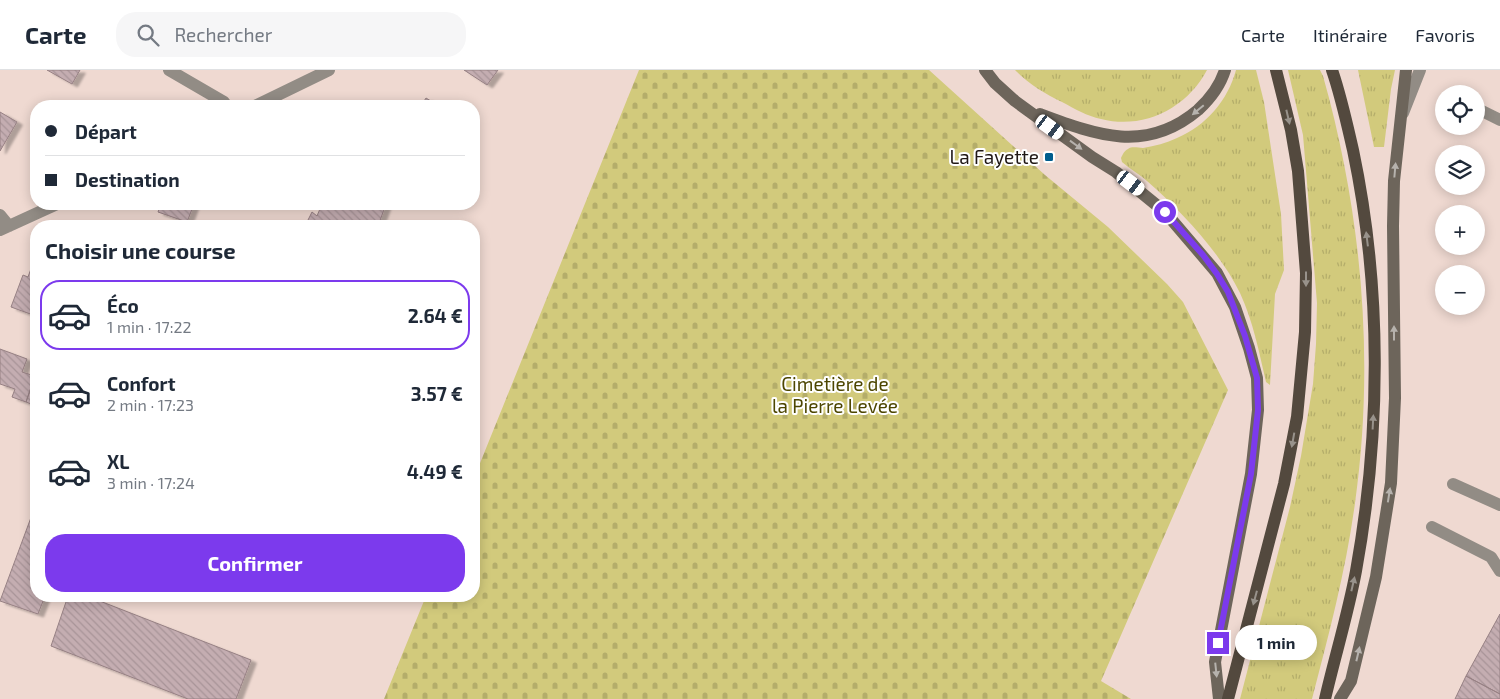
<!DOCTYPE html>
<html lang="fr">
<head>
<meta charset="utf-8">
<style>
	body { margin:0; font-family:"Exo 2",sans-serif; background:#f6f6f7; color:#1f2937; height:100vh; display:flex; flex-direction:column; font-size:19px; white-space:nowrap }
	* { box-sizing:border-box; margin:0 }
	p { font-size:16px; color:#747a83 }
	.icon { flex:none; width:28px; height:28px; fill:none; stroke:currentColor; stroke-width:2; stroke-linecap:round; stroke-linejoin:round }
	.map { position:relative; flex:1; overflow:hidden }
	.panel { position:absolute; left:30px; top:150px; width:450px; height:382px; display:flex; flex-direction:column; background:#fff; border-radius:20px; box-shadow:0 2px 12px #0003 }
	.panel>* { flex:none }
	.guide { position:absolute; left:30px; top:30px; width:450px; height:110px; border-radius:20px; box-shadow:0 2px 12px #0003; display:grid; align-content:center; height:110px; padding:0 15px; background:#fff }
	.controls { position:absolute; left:1435px; top:15px; display:grid; gap:10px }
	.controls a { display:grid; place-items:center; width:50px; height:50px; border-radius:50%; background:#fff; box-shadow:0 2px 12px #0003; font-size:25px }
	.end { position:absolute; width:22px; height:22px; margin:-11px; border:6px solid #7c3aed; background:#fff; box-shadow:0 0 0 2px #fff }
	.from { border-radius:50% }
	.bubble { position:absolute; height:35px; border-radius:18px; background:#fff; box-shadow:0 2px 12px #0003; font-size:16px; font-weight:700; line-height:35px; text-align:center }
	.car { position:absolute; width:15px; height:30px; margin:-15px -8px; border-radius:6px; box-shadow:0 0 4px 1px #0007; background:linear-gradient(#fff 24%,#345 0 40%,#fff 0 76%,#345 0 86%,#fff 0) }
	.guide b { display:flex; align-items:center; gap:18px; height:48px; font-size:19px }
	.guide b+b { border-top:1px solid #e0e1e3 }
	.guide i { width:12px; height:12px; background:#1f2937 }
	ul { padding:0; list-style:none }
	li { display:flex; align-items:center; gap:15px; height:70px; margin:0 10px 8px; padding:0 5px; border:2px solid transparent; border-radius:20px }
	li div { flex:1 }
	li b { display:block; font-size:19px }
	li em { font-style:normal; font-weight:700 }
	li.active { border-color:#7c3aed }
	li>.icon { width:45px; height:45px; stroke-width:1.5 }
	h2 { padding:0 15px; font-size:22px; line-height:60px }
	.cta { display:flex; gap:10px; margin-top:auto; padding:10px 15px }
	.cta a { flex:1; height:58px; border-radius:20px; background:#7c3aed; color:#fff; font-size:20px; font-weight:700; line-height:58px; text-align:center }
	header { display:flex; align-items:center; gap:30px; box-sizing:border-box; height:70px; padding:0 25px; background:#fff; border-bottom:1px solid #e0e1e3 }
	header strong { font-size:24px }
	nav { display:flex; gap:28px; margin-inline-start:auto; font-size:18px }
	.search { width:350px; height:45px; background:#f6f6f7; display:flex; align-items:center; gap:12px; box-sizing:border-box; padding:0 18px; border-radius:20px; color:#747a83; font-size:19px }
	.map>svg:first-child { display:block }
	.grass { fill:url(#grass-tufts) }
	.cemetery { fill:url(#cemetery-stones) }
	.building { fill:url(#building-back-hatch); stroke:#978184; filter:url(#shadow) }
	.lines { fill:none; stroke-linecap:round; stroke-linejoin:round }
	.lane { stroke:#928c85; stroke-width:12 }
	.street { stroke:#928c85; stroke-width:12 }
	.secondary { stroke:#6d655b; stroke-width:12 }
	.primary { stroke:#53493e; stroke-width:12 }
	.oneway { fill:#b6b2ad }
	.oneway2 { fill:#98928b }
	.route { stroke:#7c3aed; stroke-width:6 }
	.poi-dot { fill:#005d8d; stroke:#fff; stroke-width:2 }
	.labels { text-anchor:middle; stroke-width:4; stroke-linejoin:round; paint-order:stroke }
	.poi-label { font-size:19px; fill:#201816; stroke:#fff; text-anchor:end }
	.park-label { font-size:19px; fill:#4d4601; stroke:#fff }
</style>
</head>
<body>
<header>
<strong>Carte</strong>
<div class="search"><svg class="icon" aria-label="search" viewBox="0 0 24 24"><circle cx="10" cy="10" r="6"/><path d="M15 15l6 6"/></svg>Rechercher</div>
<nav><a>Carte</a><a>Itinéraire</a><a>Favoris</a></nav>
</header>
<div class="map">
<svg width="1500" height="629" viewBox="0 0 1500 629">
	<defs>
		<pattern id="grass-tufts" width="24" height="20" patternUnits="userSpaceOnUse" patternTransform="scale(1.25)"><rect width="24" height="20" fill="#d2ca7c"/><path d="M3 7l-1-3M5 7V3M7 7l1-3M15 17l-1-3M17 17v-4M19 17l1-3" fill="none" stroke="#b4ad6a"/></pattern>
		<pattern id="cemetery-stones" width="16" height="16" patternUnits="userSpaceOnUse" patternTransform="scale(1.25)"><rect width="16" height="16" fill="#d2ca7c"/><path d="M2 7V4a2 2 0 0 1 4 0v3zM10 15v-3a2 2 0 0 1 4 0v3z" fill="#b4ad6a"/></pattern>
		<pattern id="building-back-hatch" width="6" height="6" patternUnits="userSpaceOnUse" patternTransform="scale(1.25)"><rect width="6" height="6" fill="#c4adb1"/><path d="M-1 5l2 2M0 0l6 6M5-1l2 2" fill="none" stroke="#a89498"/></pattern>
		<filter id="shadow"><feDropShadow dx="5.5" dy="3" stdDeviation="1" flood-color="#0004"/></filter>
	</defs>
	<rect width="100%" height="100%" fill="#efd9d1"/>
	<path class="grass" d="M1015 0H1207C1187 38 1144 60 1101 49 1087 46 1075 39 1062 32 1045 24 1029 14 1015 0Z
		M1236 0H1256L1264 32 1281 144 1284 200 1275 224 1270 315 1266 312C1259 282 1253 251 1240 223 1220 182 1181 141 1147 111 1139 104 1130 99 1122 92L1121 88C1123 84 1124 81 1128 79 1132 76 1138 78 1143 78 1155 76 1166 73 1177 68 1206 56 1228 30 1236 0Z
		M1288 0H1320L1323 6C1362 144 1375 291 1355 433 1346 500 1329 564 1312 629H1240L1290 437 1301 386 1313 314 1316 274 1317 233 1303 65Z
		M1358 0H1395L1391 19 1384 77H1374Z"/>
	<path class="cemetery" d="M639 0H929L1045 105 1108 157 1167 214 1183 232 1228 320 1101 611 1131 629H384L426 526H474V408Z"/>
	<path class="building" d="M47 0H80L72 14Z
		M464 0H498L487 15Z
		M426 28 439 36H421Z
		M0 42 17 52 0 81Z
		M161 134H194L187 152 158 142Z
		M322 134H386L378 156H305L312 142 317 146Z
		M36 185V246L11 237 23 205 28 207Z
		M0 279 27 289 22 302 35 306 26 332 12 327 15 319 0 314Z
		M35 306 36 307V336L26 332Z
		M36 434V526H45L38 544 0 531Z
		M68 526H87L251 590 236 629H188L51 576Z
		M1500 544V624L1466 606Z
		M1466 606 1500 624V629H1455Z"/>
	<g class="lines">
		<path class="lane" d="M1476 38 1500 50
			M1403 43 1420 0
			M1453 414 1500 435
			M1432 457 1491 487 1500 501"/>
		<path class="street" d="M169 0 224 32 227 36
			M255 36 329 0
			M0 145 9 156
			M0 160 57 134"/>
		<path class="secondary" d="M985 0 995 13 1015 31 1092 87 1116 102 1165 142 1217 203 1235 237 1249 278 1257 308 1258 340 1251 404 1215 592 1219 629
			M1040 44C1096 65 1146 84 1198 40 1210 29 1220 16 1225 0
			M1340 629 1351 611 1376 507 1391 413 1395 328 1393 156 1394 111 1406 0"/>
		<path class="primary" d="M1228 629 1284 414 1297 347 1305 262 1306 203 1298 101 1291 60 1276 0
			M1325 629C1335 586 1348 544 1356 501 1381 363 1382 218 1353 80 1347 54 1341 26 1332 0"/>
	</g>
	<defs><path id="oneway-solid" d="M-6-.8H1V-3.2L6.5 0L1 3.2V.8H-6Z" transform="scale(1.25)"/></defs>
	<g class="oneway">
		<use href="#oneway-solid" transform="translate(1198 40) rotate(140)"/>
		<use href="#oneway-solid" transform="translate(1076 75) rotate(36)"/>
		<use href="#oneway-solid" transform="translate(1395 100) rotate(-85)"/>
		<use href="#oneway-solid" transform="translate(1394 263) rotate(-90)"/>
		<use href="#oneway-solid" transform="translate(1389 425) rotate(-81)"/>
		<use href="#oneway-solid" transform="translate(1358 584) rotate(-77)"/>
		<use href="#oneway-solid" transform="translate(1216 600) rotate(84)"/>
	</g>
	<g class="oneway2">
		<use href="#oneway-solid" transform="translate(1288 47) rotate(77)"/>
		<use href="#oneway-solid" transform="translate(1367 169) rotate(-97)"/>
		<use href="#oneway-solid" transform="translate(1306 209) rotate(90)"/>
		<use href="#oneway-solid" transform="translate(1373 352) rotate(-87)"/>
		<use href="#oneway-solid" transform="translate(1293 370) rotate(100)"/>
		<use href="#oneway-solid" transform="translate(1353 514) rotate(-77)"/>
		<use href="#oneway-solid" transform="translate(1255 528) rotate(105)"/>
	</g>
	<g class="lines">
		<path class="route" d="M1165 142 1203 185 1217 204 1228 222 1245 266 1257 308 1258 340 1251 404 1218 573"/>
	</g>
	<rect class="poi-dot" x="1044" y="82" width="10" height="10" rx="2.5"/>
	<g class="labels">
		<g class="poi-label">
			<text x="1039" y="94">La Fayette</text>
		</g>
		<g class="park-label">
			<text x="835" y="321">Cimetière de<tspan x="835" dy="22">la Pierre Levée</tspan></text>
		</g>
	</g>
</svg>
<div class="controls">
<a><svg class="icon" aria-label="locate" viewBox="0 0 24 24"><circle cx="12" cy="12" r="6"/><path d="M12 2v4M12 18v4M2 12h4M18 12h4"/></svg></a>
<a><svg class="icon" aria-label="layers" viewBox="0 0 24 24"><path d="M12 4l9 5-9 5-9-5zM3 14l9 5 9-5"/></svg></a>
<a>+</a>
<a>−</a>
</div>
<i class="end from" style="left:1165px;top:142px"></i>
<i class="end" style="left:1218px;top:573px"></i>
<div class="bubble" style="left:1235px;top:555px;width:82px">1 min</div>
<i class="car" style="left:1050px;top:57px;rotate:126deg"></i>
<i class="car" style="left:1131px;top:113px;rotate:127deg"></i>
<div class="guide">
<b><i class="from"></i>Départ</b>
<b><i></i>Destination</b>
</div>
<section class="panel">
<h2>Choisir une course</h2>
<ul>
<li class="active"><svg class="icon" aria-label="car" viewBox="0 0 24 24"><path d="M5 17H2v-5l4-1 3-4h7l3 4 3 1v5h-3M9 17h6M6 11h13"/><circle cx="7" cy="17" r="2"/><circle cx="17" cy="17" r="2"/></svg><div><b>Éco</b><p>1 min · 17:22</p></div><em>2.64 €</em></li>
<li><svg class="icon" aria-label="car" viewBox="0 0 24 24"><path d="M5 17H2v-5l4-1 3-4h7l3 4 3 1v5h-3M9 17h6M6 11h13"/><circle cx="7" cy="17" r="2"/><circle cx="17" cy="17" r="2"/></svg><div><b>Confort</b><p>2 min · 17:23</p></div><em>3.57 €</em></li>
<li><svg class="icon" aria-label="car" viewBox="0 0 24 24"><path d="M5 17H2v-5l4-1 3-4h7l3 4 3 1v5h-3M9 17h6M6 11h13"/><circle cx="7" cy="17" r="2"/><circle cx="17" cy="17" r="2"/></svg><div><b>XL</b><p>3 min · 17:24</p></div><em>4.49 €</em></li>
</ul>
<div class="cta"><a>Confirmer</a></div>
</section>
</div>
</body>
</html>
